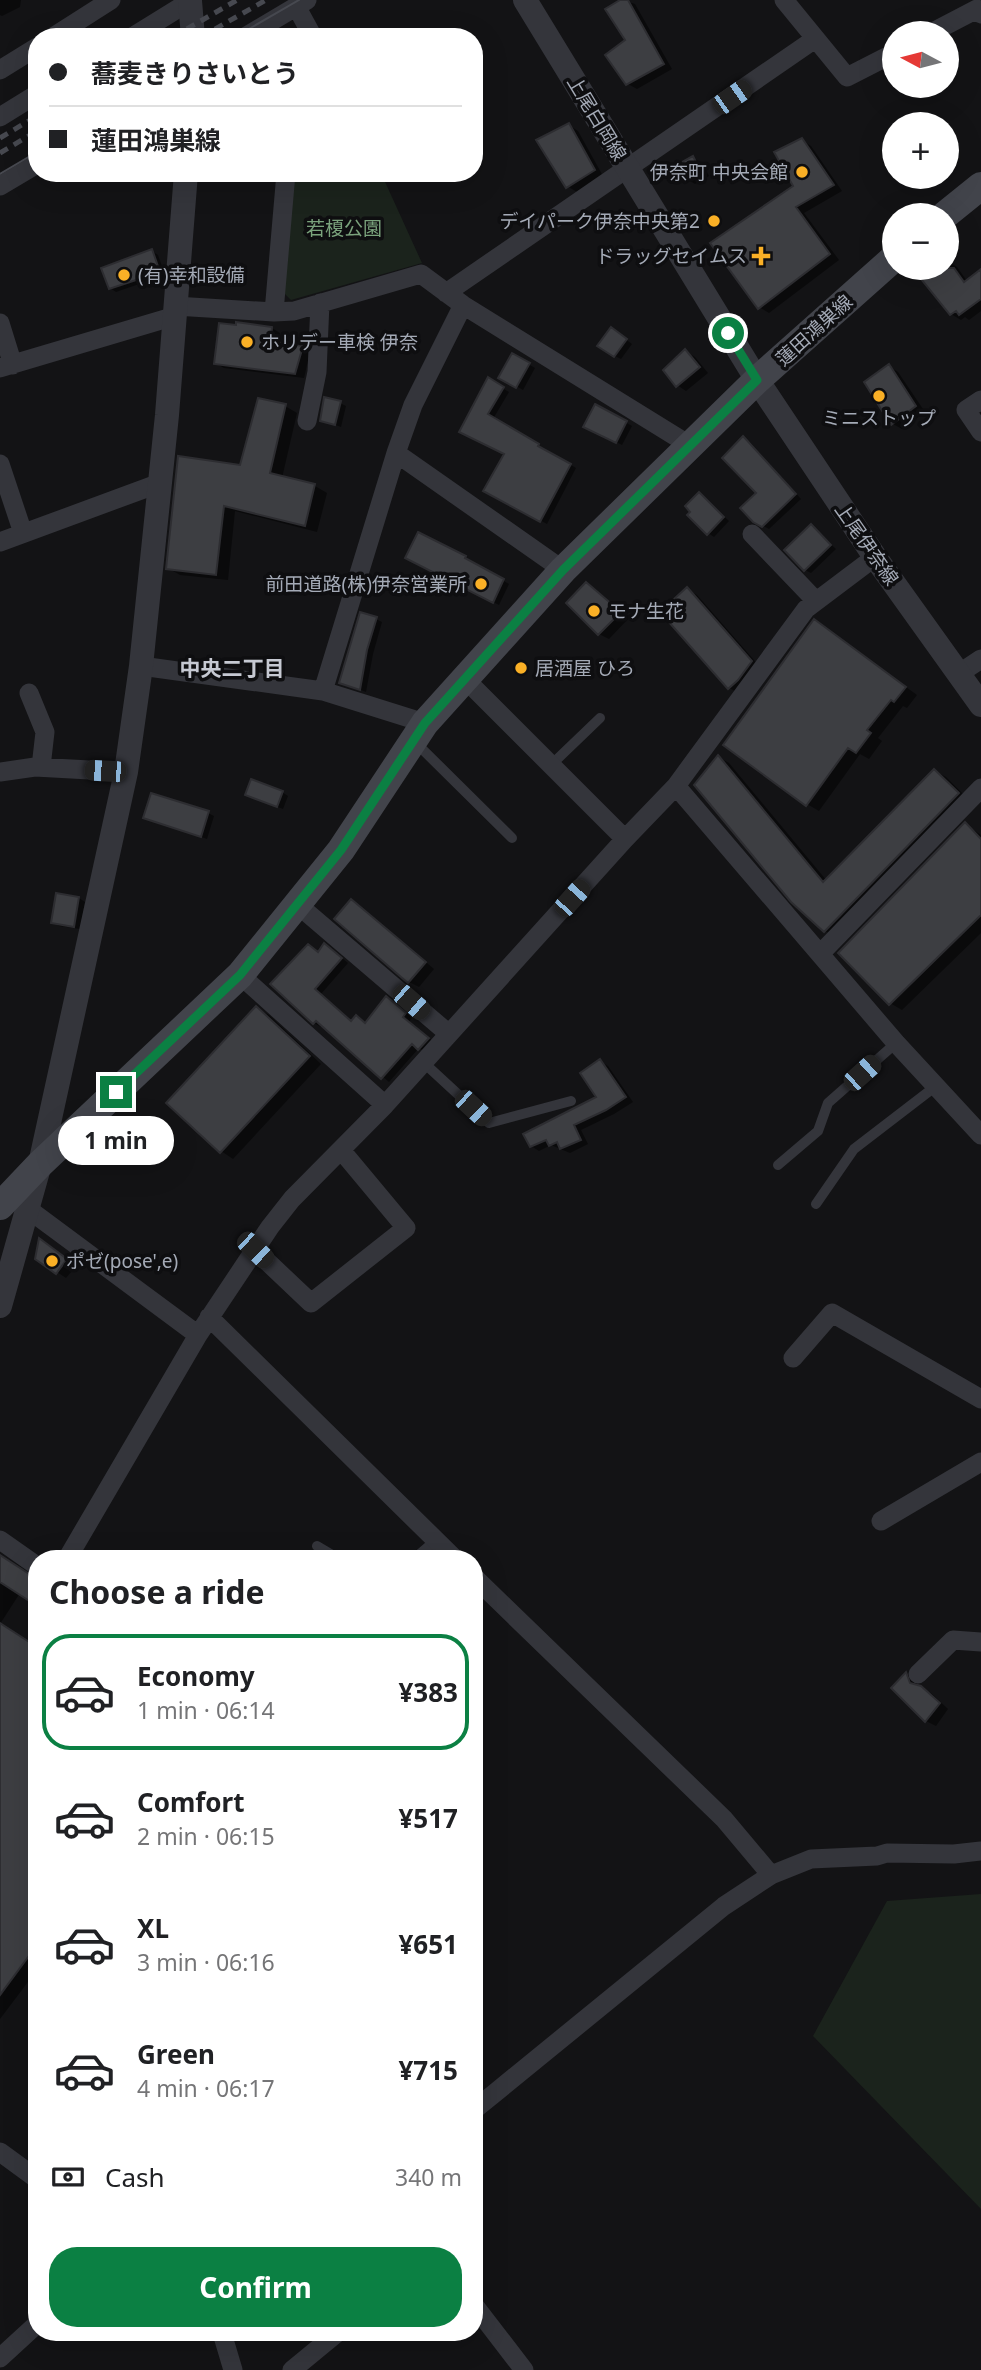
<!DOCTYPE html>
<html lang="en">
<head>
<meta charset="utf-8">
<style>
	body { margin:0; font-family:"Noto Sans","Noto Sans JP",sans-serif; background:#f6f6f6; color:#202124; height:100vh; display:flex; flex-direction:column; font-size:26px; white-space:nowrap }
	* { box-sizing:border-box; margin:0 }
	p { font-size:23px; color:#757577 }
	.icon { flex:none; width:38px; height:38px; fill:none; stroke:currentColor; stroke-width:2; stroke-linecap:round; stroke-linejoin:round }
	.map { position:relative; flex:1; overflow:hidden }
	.details { position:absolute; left:28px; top:1550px; width:455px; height:791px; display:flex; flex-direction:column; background:#fff; border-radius:28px; box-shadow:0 7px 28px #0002 }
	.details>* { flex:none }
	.banner { position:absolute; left:28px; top:28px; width:455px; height:154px; border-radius:28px; box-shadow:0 7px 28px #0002; display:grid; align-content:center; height:154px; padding:0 21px; background:#fff }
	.needle { width:46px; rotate:277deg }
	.tools { position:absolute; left:882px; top:21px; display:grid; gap:14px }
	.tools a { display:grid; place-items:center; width:77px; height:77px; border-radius:50%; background:#fff; box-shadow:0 7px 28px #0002; font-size:35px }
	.end { position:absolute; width:32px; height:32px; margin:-16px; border:9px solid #0b8043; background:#fff; box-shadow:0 0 0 4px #fff }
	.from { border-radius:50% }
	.bubble { position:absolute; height:49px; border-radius:24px; background:#fff; box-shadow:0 7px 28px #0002; font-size:23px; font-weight:700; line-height:49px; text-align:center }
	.car { position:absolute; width:21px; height:42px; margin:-21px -10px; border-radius:9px; box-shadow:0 0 5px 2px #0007; background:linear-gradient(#222 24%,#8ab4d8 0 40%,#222 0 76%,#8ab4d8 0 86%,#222 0) }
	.banner b { display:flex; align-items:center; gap:24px; height:66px; font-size:26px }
	.banner b+b { border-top:2px solid #e0e0e0 }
	.banner i { width:18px; height:18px; background:#202124 }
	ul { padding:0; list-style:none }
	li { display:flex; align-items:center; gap:21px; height:116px; margin:0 14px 10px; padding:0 7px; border:4px solid transparent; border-radius:28px }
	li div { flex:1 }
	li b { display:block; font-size:26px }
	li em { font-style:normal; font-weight:700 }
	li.active { border-color:#0b8043 }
	li>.icon { width:63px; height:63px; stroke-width:1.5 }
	h2 { padding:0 21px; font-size:32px; line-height:84px }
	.pay { display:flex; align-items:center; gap:18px; height:77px; padding:0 21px; font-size:26px }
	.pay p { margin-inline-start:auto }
	.button { display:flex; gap:14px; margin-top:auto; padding:14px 21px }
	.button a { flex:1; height:80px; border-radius:28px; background:#0b8043; color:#fff; font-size:28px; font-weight:700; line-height:80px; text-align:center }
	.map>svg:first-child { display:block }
	.green { fill:#1b231c }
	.shadow { fill:#0007 }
	.building { fill:#3d3e42; stroke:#2d2d31; stroke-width:2 }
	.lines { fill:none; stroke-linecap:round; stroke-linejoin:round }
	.service { stroke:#34353b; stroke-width:10 }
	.minor { stroke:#34353b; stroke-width:19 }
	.tertiary { stroke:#34353b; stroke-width:24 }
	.secondary { stroke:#42444b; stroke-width:28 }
	.tram { stroke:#474950; stroke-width:2 }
	.rail { stroke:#474950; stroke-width:5; stroke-dasharray:9 7; stroke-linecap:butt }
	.route { stroke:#0b8043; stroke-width:9 }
	.poi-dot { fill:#fab026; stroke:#0e0e10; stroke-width:2.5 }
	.labels { text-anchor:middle; stroke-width:7; stroke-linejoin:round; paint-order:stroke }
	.street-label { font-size:19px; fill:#a4aab6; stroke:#0e0e10 }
	.poi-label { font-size:19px; fill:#a4aab6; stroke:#0e0e10; text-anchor:start }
	.park-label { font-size:19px; fill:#7aa27c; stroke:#0e0e10 }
	.neighbourhood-label { font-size:21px; font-weight:bold; fill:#c6c9d2; stroke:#0e0e10 }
</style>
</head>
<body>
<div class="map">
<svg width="981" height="2370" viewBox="0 0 981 2370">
	<rect width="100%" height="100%" fill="#131315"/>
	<path class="green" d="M293 173H381L422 263 291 300 284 293Z
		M981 1894V2209L813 2036 887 1901Z"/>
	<path class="shadow" d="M0 0H21L20 7 2 16 0 15Z
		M623 0 635 4 672 69 637 89 628 84Z
		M569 125 578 131 603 176 577 192 567 186Z
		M802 140 811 146 842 191 804 213 839 260 769 313 759 307 795 186Z
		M693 158 702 163 709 176 695 184 685 178Z
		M152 251 158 255 165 275 116 292 110 288Z
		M948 261 957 267 967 281 981 271V311L969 320 965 317 961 320 951 314 924 279 939 268H947Z
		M272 328 280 333 279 344 302 348 310 352 304 378 224 368 215 363Z
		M617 333 632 344 621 359 615 356Z
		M686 352 695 357 708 373 686 391 677 385Z
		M513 355 535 368 523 390 501 377Z
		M889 366 898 372 925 412 902 429 893 424 867 382Z
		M488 380 509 392 493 419 576 468 547 524 486 491 506 454 467 435Z
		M340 403 346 406 341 427 322 420Z
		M285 406 297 413 282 478 315 486 327 493 317 532 235 511 228 580 180 575 168 568Z
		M596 406 632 426 622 445 585 426Z
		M744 438 750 442 801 499 769 529 754 521 758 493Z
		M700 494 729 521 714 537 708 533Z
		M811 526 836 549 811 573 805 570Z
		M407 557H465L471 561 470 562 509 584 499 605Z
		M587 584 596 590 629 618 609 639 599 634 568 603Z
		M688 590 697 595 761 668 739 693 729 688 662 612Z
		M376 619 382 622 373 654 366 692 341 682Z
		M815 621 917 695 907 708 903 706 878 738 882 741 869 759 860 754 819 811 807 804Z
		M718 757 729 763 827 881 935 771 946 777 969 800 836 937 825 931Z
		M282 792 288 796 283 809 253 798Z
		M208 813 214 816 207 839 145 817Z
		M965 824 981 835V933L902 1010 890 1003Z
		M79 898 85 902 80 929 59 926 53 922Z
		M351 901 361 907 434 969 419 987 409 982 336 919Z
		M332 950 348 963 321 994 353 1022 356 1017 366 1024 394 1003 412 1018 409 1022 435 1043 426 1052 419 1048 389 1082 323 1025 321 1027 314 1023 272 984 319 953Z
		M256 1008 269 1015 321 1064 233 1159 221 1151Z
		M600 1061 608 1066 633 1102 614 1114 581 1130 588 1144 570 1153 551 1145 539 1151 531 1146 599 1098Z
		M49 1246 76 1266 66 1278 57 1272Z
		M0 1557 20 1593 0 1624Z
		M0 1626 37 1648V1970L0 2019Z
		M906 1674 916 1680 918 1687 931 1693 948 1709 936 1726 926 1721 894 1688Z"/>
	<path class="building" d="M620 0H628L664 64 626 85 605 55 625 40 605 9Z
		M569 123 595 170 566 188 536 140Z
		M802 138 834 185 796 207 830 254 758 309 710 243 793 186 774 152Z
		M693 156 700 170 684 179 677 165Z
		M152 249 160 272 109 289 101 268Z
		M936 268H954L964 282 981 269V299L959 315 956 311 950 315 921 279Z
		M236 322 272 327 271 341 303 346 295 374 214 364 219 323 236 325Z
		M611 327 627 339 614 357 597 346Z
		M685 349 700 367 676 387 663 370Z
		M512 353 530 363 516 388 498 378Z
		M889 364 916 406 891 425 864 382Z
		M488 377 504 387 488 414 539 444 538 446 571 464 540 522 483 491 504 454 459 432Z
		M324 397 341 401 335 425 320 421Z
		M258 398 286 404 270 473 315 484 305 526 224 506 216 575 166 569 178 456 240 465Z
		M595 404 627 421 616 443 583 427Z
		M743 436 796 494 762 527 753 522 740 508 756 493 722 458Z
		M699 492 724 517 707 535 687 515 690 512 685 506Z
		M811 524 831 545 804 571 784 550Z
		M418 532 466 556 465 558 504 579 493 603 405 558Z
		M586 582 621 612 598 635 566 603Z
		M687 587 752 661 738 680 728 689 660 612Z
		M360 612 377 617 367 650 360 690 339 683Z
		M814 619 906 687 894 702 891 700 867 730 871 733 856 753 848 748 806 806 723 745Z
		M718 755 823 882 934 769 959 793 824 932 791 902 694 785Z
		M251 779 283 791 277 807 245 795Z
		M151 793 209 811 201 837 143 818Z
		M965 822 981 839V915L889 1005 838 953Z
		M56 893 79 897 74 927 51 923Z
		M351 899 426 962 408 983 334 919Z
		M324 943 342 958 315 989 351 1021 356 1015 365 1023 386 996 406 1013 403 1017 429 1038 418 1050 412 1044 381 1079 316 1021 313 1024 270 984 308 944 318 952Z
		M256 1006 310 1056 220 1153 166 1103Z
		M600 1059 626 1097 606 1110 574 1125 581 1140 560 1149 557 1142 549 1146 546 1140 530 1147 523 1134 596 1097 580 1073Z
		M39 1238 67 1259 56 1274 35 1259Z
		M0 1555 37 1579V1606L0 1582Z
		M0 1623 37 1647V1945L0 1995Z
		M906 1672 910 1683 921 1686 940 1703 925 1722 891 1688Z"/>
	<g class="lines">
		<path class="service" d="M415 742 512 838
			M551 765 600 718
			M423 1062 489 1123 571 1101
			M778 1165 818 1131 828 1103 896 1043
			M816 1204 854 1149 936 1086
			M317 1546 339 1559
			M414 1559 436 1540"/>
		<path class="minor" d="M784 0 847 77 894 53
			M296 6 313 37
			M931 33 977 9 981 14
			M53 37 111 0
			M132 37 192 0
			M245 37 307 0
			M0 70 37 47
			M0 117 37 94
			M0 186 37 164
			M446 293 815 39
			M175 306 274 312 294 311 421 274 463 305 691 446
			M274 312 286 173
			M0 323 13 365
			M0 368 175 316
			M981 400 966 410 981 432
			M307 421 317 372 320 303
			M396 453 563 570
			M0 464 23 533
			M752 534 816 601
			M0 542 160 483
			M141 666 323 691 425 723
			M960 673 981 659
			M466 680 625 839
			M323 691 396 453 413 405 463 305
			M29 693 45 732 41 767
			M0 772 35 767 126 772
			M676 786 896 1043 981 1135
			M297 904 449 1034
			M820 954 981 788
			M240 975 385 1105
			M28 1209 198 1335
			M255 1250 311 1303 406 1228 341 1150
			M209 1317 455 1559
			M793 1358 832 1313 981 1399
			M881 1521 981 1462
			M0 1540 37 1566
			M67 1559 198 1335 270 1227 292 1199 385 1105 625 839 676 786 806 609 875 557
			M474 1577 724 1819 771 1875
			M918 1674 953 1640 981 1642
			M474 2110 724 1906 771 1875 811 1859 877 1856 887 1853 954 1854 981 1851
			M0 2152 37 2179
			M474 2305 524 2370
			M222 2333 233 2370
			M0 2358 37 2324
			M292 2370 337 2333"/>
		<path class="tertiary" d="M525 0 757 380 875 557 981 705
			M190 1 193 37
			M0 1306 40 1164 126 772 141 666 167 415 186 173"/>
		<path class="secondary" d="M945 215 981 186
			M0 1206 40 1164 240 975 341 850 425 723 563 570 757 380 894 258"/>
		<path class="tram" d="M235 37 299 0
			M0 174 37 152"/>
		<path class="rail" d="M173 37 237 0
			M201 37 266 0
			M0 138 37 116
			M0 153 37 131"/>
	</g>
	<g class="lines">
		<path class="route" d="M116 1092 240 975 341 850 425 723 563 570 757 380 728 333"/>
	</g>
	<g class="poi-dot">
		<circle cx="802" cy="172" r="7"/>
		<circle cx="714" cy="221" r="7"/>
		<path d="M757.5 245.5h7v7h7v7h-7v7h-7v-7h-7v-7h7z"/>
		<circle cx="124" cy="275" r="7"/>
		<circle cx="247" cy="342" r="7"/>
		<circle cx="879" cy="396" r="7"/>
		<circle cx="481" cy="584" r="7"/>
		<circle cx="594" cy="611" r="7"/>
		<circle cx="521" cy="668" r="7"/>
		<circle cx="52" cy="1261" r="7"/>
	</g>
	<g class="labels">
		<g class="street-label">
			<text transform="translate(597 118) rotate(59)" y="7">上尾白岡線</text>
			<text transform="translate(814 330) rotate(-42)" y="7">蓮田鴻巣線</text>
			<text transform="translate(867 544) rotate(55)" y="7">上尾伊奈線</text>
		</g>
		<g class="poi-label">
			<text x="788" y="179" text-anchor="end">伊奈町 中央会館</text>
			<text x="700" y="228" text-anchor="end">デイパーク伊奈中央第2</text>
			<text x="747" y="263" text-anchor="end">ドラッグセイムス</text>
			<text x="138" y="282">(有)幸和設備</text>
			<text x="261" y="349">ホリデー車検 伊奈</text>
			<text x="879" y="425" text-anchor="middle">ミニストップ</text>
			<text x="467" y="591" text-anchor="end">前田道路(株)伊奈営業所</text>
			<text x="608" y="618">モナ生花</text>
			<text x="535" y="675">居酒屋 ひろ</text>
			<text x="66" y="1268">ポゼ(pose',e)</text>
		</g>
		<g class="park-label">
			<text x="344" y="235">若榎公園</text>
		</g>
		<g class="neighbourhood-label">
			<text x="232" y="676">中央二丁目</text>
		</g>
	</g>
</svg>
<div class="tools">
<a><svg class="needle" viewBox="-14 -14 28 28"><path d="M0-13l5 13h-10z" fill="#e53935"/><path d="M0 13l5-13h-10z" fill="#757577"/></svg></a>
<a>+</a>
<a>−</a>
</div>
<i class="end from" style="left:728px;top:333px"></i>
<i class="end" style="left:116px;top:1092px"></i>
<div class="bubble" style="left:58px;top:1116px;width:116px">1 min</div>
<i class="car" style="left:732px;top:97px;rotate:55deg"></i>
<i class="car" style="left:105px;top:771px;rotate:273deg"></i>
<i class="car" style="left:572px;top:898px;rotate:42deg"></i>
<i class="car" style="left:411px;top:1002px;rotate:131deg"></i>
<i class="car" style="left:862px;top:1073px;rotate:48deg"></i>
<i class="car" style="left:473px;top:1108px;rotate:133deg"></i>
<i class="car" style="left:255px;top:1250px;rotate:134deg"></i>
<div class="banner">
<b><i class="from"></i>蕎麦きりさいとう</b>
<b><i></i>蓮田鴻巣線</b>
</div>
<section class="details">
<h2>Choose a ride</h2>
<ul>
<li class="active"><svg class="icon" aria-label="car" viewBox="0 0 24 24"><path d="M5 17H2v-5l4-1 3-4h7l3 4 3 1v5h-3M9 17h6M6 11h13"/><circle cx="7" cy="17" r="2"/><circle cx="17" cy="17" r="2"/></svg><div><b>Economy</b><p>1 min · 06:14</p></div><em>¥383</em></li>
<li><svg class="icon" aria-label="car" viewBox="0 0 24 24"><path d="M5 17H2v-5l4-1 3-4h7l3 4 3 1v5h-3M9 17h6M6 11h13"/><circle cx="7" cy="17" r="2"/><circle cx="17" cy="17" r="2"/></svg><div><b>Comfort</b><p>2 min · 06:15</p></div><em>¥517</em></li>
<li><svg class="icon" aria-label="car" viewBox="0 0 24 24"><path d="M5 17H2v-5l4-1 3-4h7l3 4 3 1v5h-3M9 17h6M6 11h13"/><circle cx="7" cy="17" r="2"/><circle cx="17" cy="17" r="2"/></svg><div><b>XL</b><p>3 min · 06:16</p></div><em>¥651</em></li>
<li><svg class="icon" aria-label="car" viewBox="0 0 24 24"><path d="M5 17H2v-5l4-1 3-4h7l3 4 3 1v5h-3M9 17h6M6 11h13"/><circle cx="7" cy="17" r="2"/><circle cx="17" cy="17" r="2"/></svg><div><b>Green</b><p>4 min · 06:17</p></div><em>¥715</em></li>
</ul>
<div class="pay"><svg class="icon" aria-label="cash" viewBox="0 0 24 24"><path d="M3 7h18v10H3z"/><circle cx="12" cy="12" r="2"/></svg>Cash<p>340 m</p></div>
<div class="button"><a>Confirm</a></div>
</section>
</div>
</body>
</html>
